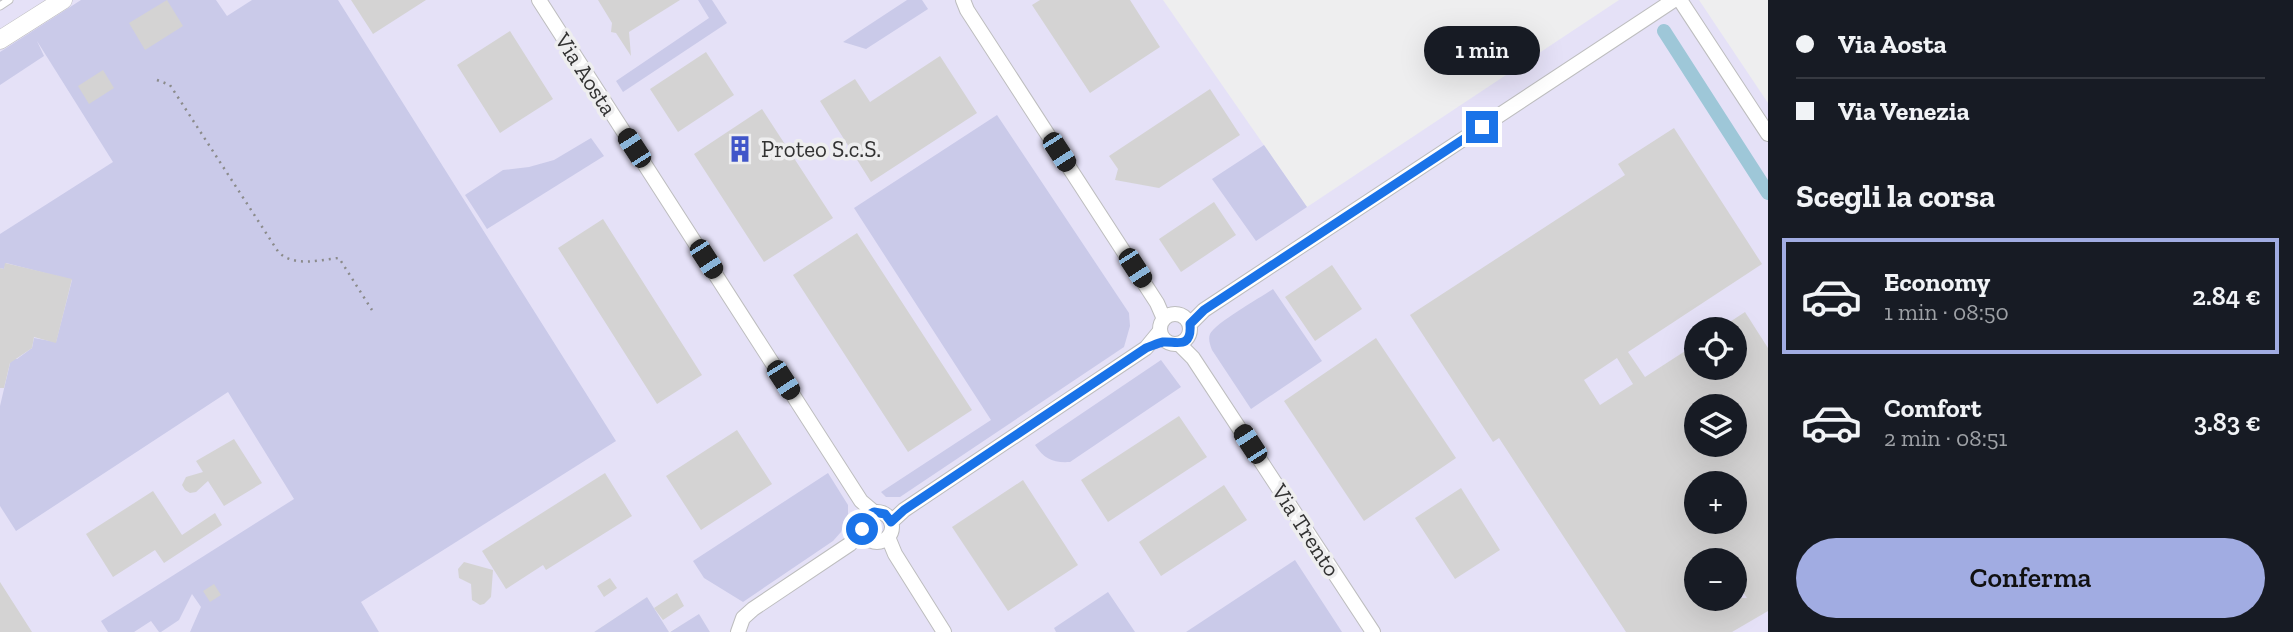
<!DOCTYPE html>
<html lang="it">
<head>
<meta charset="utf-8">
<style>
	body { margin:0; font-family:"Zilla Slab",serif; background:#20242c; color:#f1f3f6; height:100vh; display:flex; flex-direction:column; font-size:26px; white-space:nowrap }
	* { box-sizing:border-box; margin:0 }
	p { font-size:23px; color:#9ea1a6 }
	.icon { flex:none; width:38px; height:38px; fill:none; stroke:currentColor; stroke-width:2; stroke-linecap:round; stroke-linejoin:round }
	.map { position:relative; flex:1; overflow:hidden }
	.details { display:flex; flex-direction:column; background:#171b24; width:525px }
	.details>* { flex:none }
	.guide { display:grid; align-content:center; height:154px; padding:0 28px; background:#171b24 }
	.controls { position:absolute; left:1684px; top:317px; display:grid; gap:14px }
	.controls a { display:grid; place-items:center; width:63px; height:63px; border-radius:50%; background:#171b24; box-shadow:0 7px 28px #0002; font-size:35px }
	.end { position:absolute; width:32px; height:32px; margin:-16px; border:9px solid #1a73e8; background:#fff; box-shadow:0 0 0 4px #fff }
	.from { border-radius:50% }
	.bubble { position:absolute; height:49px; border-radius:24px; background:#171b24; box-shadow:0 7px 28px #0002; font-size:23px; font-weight:600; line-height:49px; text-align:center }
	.car { position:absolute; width:21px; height:42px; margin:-21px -10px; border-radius:9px; box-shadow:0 0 5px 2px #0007; background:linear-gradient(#222 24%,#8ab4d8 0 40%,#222 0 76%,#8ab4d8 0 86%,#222 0) }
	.guide b { display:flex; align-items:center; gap:24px; height:66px; font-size:26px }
	.guide b+b { border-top:2px solid #363941 }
	.guide i { width:18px; height:18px; background:#f1f3f6 }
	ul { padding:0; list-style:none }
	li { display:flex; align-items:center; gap:21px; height:116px; margin:0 14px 10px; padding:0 14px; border:4px solid transparent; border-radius:0px }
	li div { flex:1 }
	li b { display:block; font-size:26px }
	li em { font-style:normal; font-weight:600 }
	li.on { border-color:#a1ace2 }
	li>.icon { width:63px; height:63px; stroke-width:1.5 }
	h2 { padding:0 28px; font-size:32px; line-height:84px }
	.primary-button { display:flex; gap:14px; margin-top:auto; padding:14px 28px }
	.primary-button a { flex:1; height:80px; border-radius:42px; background:#a1ace2; color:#111; font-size:28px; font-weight:600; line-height:80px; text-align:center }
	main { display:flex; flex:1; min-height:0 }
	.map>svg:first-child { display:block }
	.industrial { fill:#e5e1f7; fill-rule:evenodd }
	.green { fill:#cacae9 }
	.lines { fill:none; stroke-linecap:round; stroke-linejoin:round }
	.canal { stroke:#9ec7d8; stroke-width:14 }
	.building { fill:#d4d3d3; fill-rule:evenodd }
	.service-casing { stroke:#bdbdbe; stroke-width:9 }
	.minor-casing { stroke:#bdbdbe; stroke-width:16 }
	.tertiary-casing { stroke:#bdbdbe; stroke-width:19 }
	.path { stroke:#8b8b8b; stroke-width:2.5; stroke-dasharray:2 5; stroke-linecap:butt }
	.service { stroke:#fff; stroke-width:7 }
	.minor { stroke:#fff; stroke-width:14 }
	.tertiary { stroke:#fff; stroke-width:18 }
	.route { stroke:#1a73e8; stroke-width:9 }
	.labels { text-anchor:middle; stroke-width:7; stroke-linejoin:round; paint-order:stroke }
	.street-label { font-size:23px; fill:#323232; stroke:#eeeeef }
	.poi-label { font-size:23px; fill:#323232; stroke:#eeeeef; text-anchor:start }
</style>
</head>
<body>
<main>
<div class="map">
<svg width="1768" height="632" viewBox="0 0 1768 632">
	<rect width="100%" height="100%" fill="#eeeeef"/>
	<path class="industrial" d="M0 0H1163L1307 207 1619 0H1699L1768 103V632H710L699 615 669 632 647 597 594 632H379L331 558 215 632H0ZM1696 329H1734V368H1696ZM1696 406H1734V444H1696ZM1696 483H1734V522H1696ZM1696 560H1734V598H1696Z"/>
	<path class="green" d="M81 0H216L227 16 252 0H338L616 441 361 602 379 632H190L201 607 192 594 179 620 161 632H159L151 621 134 632H108L101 621 294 499 228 392 16 531 0 506V406L11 359H17L32 348 34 338 56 342 72 280 6 263 4 269 0 268V234L113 162 37 41 44 56 0 85V52Z
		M698 0H712L727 23 623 92 616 81 709 18Z
		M907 0H922L928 9 866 49 843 42Z
		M997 115 1129 313 1130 326 1124 347 900 497H886L881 492 991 420 854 208Z
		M591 138 604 156 487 229 465 195 503 170 529 167 554 160Z
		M1264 145 1307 207 1256 241 1212 179Z
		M1273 289 1322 361 1251 409 1212 350C1210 345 1208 339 1210 334 1215 323 1261 297 1273 289Z
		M1161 360 1181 387 1070 462C1053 463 1044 459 1035 445Z
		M828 473 848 505V514L841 532 833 541 743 602 704 578 693 561Z
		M1295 560 1342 632H1186Z
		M1108 592 1135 632H1056L1054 628Z
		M647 597 669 632H594Z
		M699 614 710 632H670Z"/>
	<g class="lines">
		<path class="canal" d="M1664 31 1768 193"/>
	</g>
	<path class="building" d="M167 0 183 26 145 50 129 23Z
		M351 0H426L373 34Z
		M598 0H680L629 32 631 56 616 33 611 32 612 23Z
		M1040 0H1130L1160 47 1090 93 1032 5Z
		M510 31 553 99 500 133 457 65Z
		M706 52 734 95 678 132 650 89Z
		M940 56 977 113 871 182 820 101 855 79 870 102Z
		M103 70 114 88 89 104 78 86Z
		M1210 89 1240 135 1159 188 1115 180 1118 169 1109 156Z
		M762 109 833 218 764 262 694 154Z
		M1674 128 1762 264 1628 352 1645 377 1696 344V368H1734V329H1719L1745 312 1768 348V611L1732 632H1626L1499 438 1493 442 1410 315 1625 175 1618 164ZM1617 358 1633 384 1600 405 1584 380ZM1696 406H1734V444H1696ZM1696 483H1734V522H1696ZM1696 560H1734V579L1747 598H1696Z
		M1214 202 1236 235 1181 272 1159 239Z
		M603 219 702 375 657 404 558 248Z
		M857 233 972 410 908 452 793 275Z
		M5 263 72 279 56 343 34 337 32 348 10 363 4 388H0V268L4 269Z
		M1332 265 1362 309 1315 341 1285 297Z
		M1376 338 1456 458 1364 521 1284 401Z
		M1179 416 1207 457 1108 522 1081 480Z
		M737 430 772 484 701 530 666 476Z
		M234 439 262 483 224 506 208 481 196 492 190 493 185 490 182 485 186 477 203 472 196 461Z
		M605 473 632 516 546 570 543 565 506 589 482 551Z
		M1023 480 1078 565 1008 611 952 527Z
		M1224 485 1247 520 1161 576 1139 542Z
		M1461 488 1500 550 1455 579 1415 518Z
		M153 491 182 535 215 513 222 525 164 563 155 550 113 577 86 534Z
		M464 562 493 570 491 597 484 604 480 605 472 600 471 584 459 578 458 569Z
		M610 578 617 588 604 597 597 586Z
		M0 582 32 632H0Z
		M214 584 221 595 210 602 203 591Z
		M677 593 684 606 663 620 654 608Z"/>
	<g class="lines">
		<defs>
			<path id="service" d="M0 6 9 0"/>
			<path id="minor" d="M539 0 861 501 874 512
				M963 0 967 10 1157 303 1164 319
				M1680 0 1768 134
				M1160 329a15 15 0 1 1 30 0a15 15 0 1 1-30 0Z
				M1190 324 1204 310 1674 0
				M1179 344 1193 358 1373 632
				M862 527a15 15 0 1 1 30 0a15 15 0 1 1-30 0Z
				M891 522 904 510 1146 348 1160 331
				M888 537 895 554 944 632
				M738 632 743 618 753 609 850 544 861 529"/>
			<path id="tertiary" d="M0 40 63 0"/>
		</defs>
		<use href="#service" class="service-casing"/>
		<use href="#minor" class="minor-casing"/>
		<use href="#tertiary" class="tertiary-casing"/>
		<path class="path" d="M157 80 170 85 279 253C297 267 317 260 339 258L372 310"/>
		<use href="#service" class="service"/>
		<use href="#minor" class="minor"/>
		<use href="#tertiary" class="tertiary"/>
	</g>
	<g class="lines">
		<path class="route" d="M862 529 865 517 874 512 885 514 891 522 904 510 1146 348C1152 346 1158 343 1163 342 1176 341 1192 350 1190 324L1204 310 1482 127"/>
	</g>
	<defs>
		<symbol id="building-bare" viewBox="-9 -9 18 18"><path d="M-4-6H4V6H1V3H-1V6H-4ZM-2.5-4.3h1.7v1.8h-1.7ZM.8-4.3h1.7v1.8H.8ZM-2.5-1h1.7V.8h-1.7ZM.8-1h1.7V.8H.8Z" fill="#4055c9" stroke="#eeeeef" stroke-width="2.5" paint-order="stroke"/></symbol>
	</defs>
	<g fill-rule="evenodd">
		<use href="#building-bare" x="721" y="130" width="38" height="38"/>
	</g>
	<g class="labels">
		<g class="street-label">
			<text transform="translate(586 74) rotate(57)" y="8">Via Aosta</text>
			<text transform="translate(1306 530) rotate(57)" y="8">Via Trento</text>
		</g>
		<g class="poi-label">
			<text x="761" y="157">Proteo S.c.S.</text>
		</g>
	</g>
</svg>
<div class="controls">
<a><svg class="icon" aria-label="locate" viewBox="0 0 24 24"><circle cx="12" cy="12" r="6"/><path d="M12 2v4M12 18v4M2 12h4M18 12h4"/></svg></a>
<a><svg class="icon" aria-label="layers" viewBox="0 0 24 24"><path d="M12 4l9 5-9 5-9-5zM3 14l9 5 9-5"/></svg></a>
<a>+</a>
<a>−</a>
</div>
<i class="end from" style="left:862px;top:529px"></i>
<i class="end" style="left:1482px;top:127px"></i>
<div class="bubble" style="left:1424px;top:26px;width:116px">1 min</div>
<i class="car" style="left:634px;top:148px;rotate:327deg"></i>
<i class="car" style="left:1059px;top:152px;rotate:147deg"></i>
<i class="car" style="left:706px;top:259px;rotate:147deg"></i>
<i class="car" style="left:1135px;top:268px;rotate:147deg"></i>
<i class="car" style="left:783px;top:380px;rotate:147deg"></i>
<i class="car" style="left:1250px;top:444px;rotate:327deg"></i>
</div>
<section class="details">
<div class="guide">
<b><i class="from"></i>Via Aosta</b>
<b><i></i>Via Venezia</b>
</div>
<h2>Scegli la corsa</h2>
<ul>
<li class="on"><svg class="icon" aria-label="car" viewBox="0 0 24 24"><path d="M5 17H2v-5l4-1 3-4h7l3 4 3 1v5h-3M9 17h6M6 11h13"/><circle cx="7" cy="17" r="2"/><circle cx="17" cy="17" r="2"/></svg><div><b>Economy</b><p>1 min · 08:50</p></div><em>2.84 €</em></li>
<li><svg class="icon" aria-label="car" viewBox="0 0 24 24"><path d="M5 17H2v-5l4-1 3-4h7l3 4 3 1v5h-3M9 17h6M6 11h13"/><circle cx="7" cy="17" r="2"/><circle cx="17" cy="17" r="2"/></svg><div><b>Comfort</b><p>2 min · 08:51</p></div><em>3.83 €</em></li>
</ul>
<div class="primary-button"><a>Conferma</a></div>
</section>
</main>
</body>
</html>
